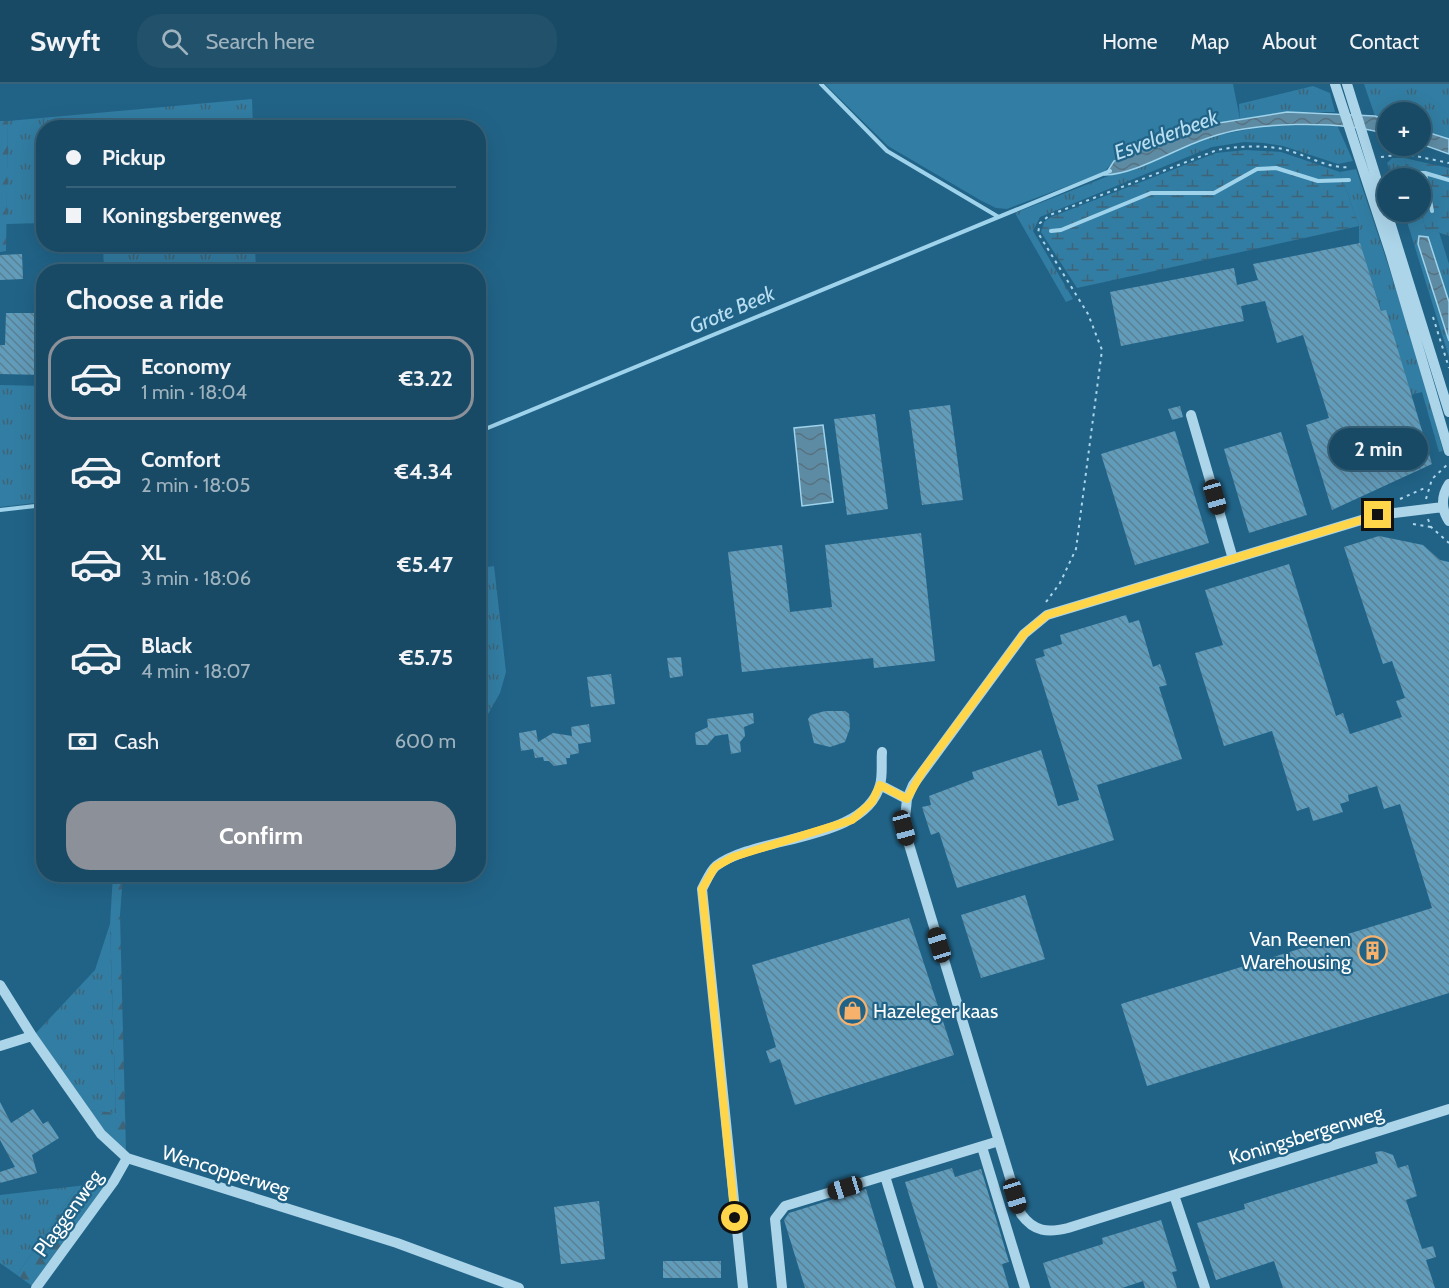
<!DOCTYPE html>
<html lang="en">
<head>
<meta charset="utf-8">
<style>
	body { margin:0; font-family:Cabin,sans-serif; background:#22516b; color:#f1f3f6; height:100vh; display:flex; flex-direction:column; font-size:22px; white-space:nowrap }
	* { box-sizing:border-box; margin:0 }
	p { font-size:20px; color:#9fb3bf }
	.icon { flex:none; width:33px; height:33px; fill:none; stroke:currentColor; stroke-width:2; stroke-linecap:round; stroke-linejoin:round }
	.map { position:relative; flex:1; overflow:hidden }
	.details { position:absolute; left:36px; top:180px; width:450px; height:618px; display:flex; flex-direction:column; background:#194a65; border-radius:24px; box-shadow:0 6px 24px #0002,0 0 0 2px #376279 }
	.details>* { flex:none }
	.top-card { position:absolute; left:36px; top:36px; width:450px; height:132px; border-radius:24px; box-shadow:0 6px 24px #0002,0 0 0 2px #376279; display:grid; align-content:center; height:132px; padding:0 30px; background:#194a65 }
	.buttons { position:absolute; left:1377px; top:18px; display:grid; gap:12px }
	.buttons a { display:grid; place-items:center; width:54px; height:54px; border-radius:50%; background:#194a65; box-shadow:0 6px 24px #0002,0 0 0 2px #376279; font-size:30px }
	.end { position:absolute; width:27px; height:27px; margin:-14px; border:8px solid #ffd54a; background:#111; box-shadow:0 0 0 3px #111 }
	.from { border-radius:50% }
	.bubble { position:absolute; height:42px; border-radius:21px; background:#194a65; box-shadow:0 6px 24px #0002,0 0 0 2px #376279; font-size:20px; font-weight:800; line-height:42px; text-align:center }
	.car { position:absolute; width:18px; height:36px; margin:-18px -9px; border-radius:8px; box-shadow:0 0 4px 2px #0007; background:linear-gradient(#222 24%,#8ab4d8 0 40%,#222 0 76%,#8ab4d8 0 86%,#222 0) }
	.top-card b { display:flex; align-items:center; gap:21px; height:57px; font-size:22px }
	.top-card b+b { border-top:2px solid #376279 }
	.top-card i { width:15px; height:15px; background:#f1f3f6 }
	ul { padding:0; list-style:none }
	li { display:flex; align-items:center; gap:18px; height:84px; margin:0 12px 9px; padding:0 18px; border:3px solid transparent; border-radius:24px }
	li div { flex:1 }
	li b { display:block; font-size:22px }
	li em { font-style:normal; font-weight:800 }
	li.active { border-color:#8c9099 }
	li>.icon { width:54px; height:54px; stroke-width:1.5 }
	h2 { padding:0 30px; font-size:27px; line-height:72px }
	.pay { display:flex; align-items:center; gap:15px; height:66px; padding:0 30px; font-size:22px }
	.pay p { margin-inline-start:auto }
	.cta { display:flex; gap:12px; margin-top:auto; padding:12px 30px }
	.cta a { flex:1; height:69px; border-radius:24px; background:#8c9099; color:#fff; font-size:24px; font-weight:800; line-height:69px; text-align:center }
	header { display:flex; align-items:center; gap:36px; box-sizing:border-box; height:84px; padding:0 30px; background:#194a65; border-bottom:2px solid #376279 }
	header strong { font-size:28px }
	nav { display:flex; gap:33px; margin-inline-start:auto; font-size:21px }
	.search { width:420px; height:54px; background:#22516b; display:flex; align-items:center; gap:15px; box-sizing:border-box; padding:0 21px; border-radius:24px; color:#9fb3bf; font-size:22px }
	.map>svg:first-child { display:block }
	.grass { fill:url(#grass-tufts) }
	.forest { fill:url(#forest-firs) }
	.wetland { fill:url(#wetland-marsh) }
	.pitch { fill:#327da3 }
	.water { fill:url(#water-waves); stroke:#9fd3eb; stroke-width:1.5 }
	.lines { fill:none; stroke-linecap:round; stroke-linejoin:round }
	.stream { stroke:#9fd3eb; stroke-width:4 }
	.building { fill:url(#building-back-hatch) }
	.path { stroke:#acd5ea; stroke-width:2; stroke-dasharray:3 4.5; stroke-linecap:butt }
	.minor { stroke:#acd5ea; stroke-width:10 }
	.route { stroke:#ffd54a; stroke-width:8 }
	.labels { text-anchor:middle; stroke-width:4.5; stroke-linejoin:round; paint-order:stroke }
	.poi-label { font-size:20px; fill:#fff; stroke:#216387; text-anchor:end }
	.street-label { font-size:20px; fill:#fff; stroke:#216387 }
	.water-label { font-size:21px; font-style:italic; fill:#b7def1; stroke:#216387 }
</style>
</head>
<body>
<header>
<strong>Swyft</strong>
<div class="search"><svg class="icon" aria-label="search" viewBox="0 0 24 24"><circle cx="10" cy="10" r="6"/><path d="M15 15l6 6"/></svg>Search here</div>
<nav><a>Home</a><a>Map</a><a>About</a><a>Contact</a></nav>
</header>
<div class="map">
<svg width="1449" height="1204" viewBox="0 0 1449 1204">
	<defs>
		<pattern id="grass-tufts" width="24" height="20" patternUnits="userSpaceOnUse" patternTransform="scale(1.5)"><rect width="24" height="20" fill="#327da3"/><path d="M3 7l-1-3M5 7V3M7 7l1-3M15 17l-1-3M17 17v-4M19 17l1-3" fill="none" stroke="#3f6478"/></pattern>
		<pattern id="forest-firs" width="22" height="20" patternUnits="userSpaceOnUse" patternTransform="scale(1.5)"><rect width="22" height="20" fill="#327da3"/><path d="M5 1l3.5 6h-7zM16 11l3.5 6h-7z" fill="#3f6478"/></pattern>
		<pattern id="wetland-marsh" width="20" height="14" patternUnits="userSpaceOnUse" patternTransform="scale(1.5)"><rect width="20" height="14" fill="#327da3"/><path d="M1 5h8M5 5V1M11 12h8M15 12V8" fill="none" stroke="#3f6478"/></pattern>
		<pattern id="water-waves" width="16" height="10" patternUnits="userSpaceOnUse" patternTransform="scale(1.5)"><rect width="16" height="10" fill="#5e8ba4"/><path d="M0 5q4-4 8 0t8 0" fill="none" stroke="#577281"/></pattern>
		<pattern id="building-back-hatch" width="6" height="6" patternUnits="userSpaceOnUse" patternTransform="scale(1.5)"><rect width="6" height="6" fill="#629cbb"/><path d="M-1 5l2 2M0 0l6 6M5-1l2 2" fill="none" stroke="#5a8094"/></pattern>
	</defs>
	<rect width="100%" height="100%" fill="#216387"/>
	<path class="grass" d="M1364 0H1449V55L1421 46 1420 28H1388L1387 36 1375 32Z
		M1313 2 1330 9 1335 28H1287L1240 35 1239 20Z
		M252 15 253 43 44 44 43 139 6 140 8 37Z
		M1337 41 1353 77 1338 80 1283 62 1264 59 1244 58 1212 63 1040 133 1033 147 1073 215 1066 218 1015 129 1207 53 1267 42Z
		M1392 74H1404L1407 86 1397 87 1398 93 1409 94H1393L1387 79Z
		M1356 85C1388 179 1418 271 1443 367L1439 368 1422 308 1410 311 1359 160V142L1340 88Z
		M1404 128H1420L1426 144 1439 148 1449 180V218L1418 160 1449 257V273Z
		M103 161H255L256 187H104Z
		M0 301 43 302V418L0 423Z
		M494 482 506 588 500 609 479 646 478 551C483 537 479 501 479 484Z
		M110 840 116 1030 90 1026 36 949 95 886Z
		M78 1102 17 1191 0 1179V1111Z"/>
	<path class="forest" d="M0 37H8L6 167 0 168Z
		M113 791H123L120 831 126 1067 110 1054 90 1026 116 1029 110 840Z
		M107 1098 32 1202 17 1191 78 1102Z"/>
	<path class="wetland" d="M1246 66 1281 68 1340 88 1359 142 1077 204 1041 148 1044 138 1051 133 1216 69Z
		M1404 74 1449 84V152L1426 144 1420 128V94H1409Z"/>
	<path class="pitch" d="M825 0H1233L1240 35C1210 40 1119 63 1105 88L1007 125 996 124 980 116 888 62Z"/>
	<path class="water" d="M1287 28 1375 32 1387 36V50C1339 36 1252 37 1205 55 1175 65 1136 90 1105 91L1114 77 1200 42Z
		M1420 46 1449 55V70L1421 60Z
		M1419 152 1428 153 1449 218V257L1418 160Z
		M823 341 833 418 802 422 794 344Z"/>
	<g class="lines">
		<path class="stream" d="M821 0 887 67 997 132
			M1399 89H1425L1449 96
			M1425 89 1432 127
			M1051 147 1061 146 1151 109H1214L1257 85 1276 84 1318 97 1349 96
			M478 348 1110 87
			M0 426 44 421"/>
	</g>
	<path class="building" d="M1360 159 1381 227 1386 226 1432 380 1332 426 1306 341 1329 334 1303 251 1277 259 1265 217 1241 222 1244 237 1121 262 1110 208 1234 184 1237 201 1258 196 1253 180Z
		M22 170 23 195 0 196V171Z
		M6 229H44V291L0 290V261H5Z
		M950 321 963 416 922 421 909 326Z
		M1180 322 1183 333 1172 336 1168 325Z
		M875 330 888 425 847 431 834 335Z
		M1175 347 1209 459 1135 481 1101 370Z
		M1281 348 1307 431 1249 449 1224 365Z
		M921 449 935 577 874 584 873 574 742 588 728 468 782 461 790 528 832 523 825 461Z
		M1379 452 1423 461 1440 476 1449 478V909L1147 1002 1121 920 1432 824 1400 720 1384 725 1377 702 1348 711 1349 717 1340 720 1343 728 1313 737 1309 723 1297 727 1272 647 1224 662 1195 569 1223 561 1205 506 1289 480 1336 632 1343 629 1350 650 1402 633 1396 617 1405 614 1392 577 1383 580 1344 463Z
		M1126 531 1129 539 1139 536 1153 583 1160 580 1167 601 1159 603 1182 675 1097 701 1114 756 957 804 939 748 931 751 922 723 931 721 929 712 974 695 972 688 1041 666 1058 722 1079 716 1035 575 1045 572 1043 566 1062 560 1060 551Z
		M681 573 683 592 670 594 667 574Z
		M611 590 615 620 591 623 587 593Z
		M825 627H845L849 630 850 644 845 658 830 663 814 659 808 635 811 631Z
		M753 629 754 639 744 643 745 652 740 658 741 668 731 670 728 650 715 652 707 661H696L695 649 708 643 707 635Z
		M589 640 591 658 578 660 579 669 570 671V674H566L567 680 554 682 549 677H544L543 673 535 674 533 665 521 667 519 649 536 646 538 658 553 649 572 652 571 643Z
		M1025 811 1045 875 981 894 961 831Z
		M909 834 954 971 795 1021 780 975 770 979 766 967 776 963 752 881Z
		M0 1018 11 1039 33 1025 43 1040 48 1037 59 1054 32 1071 37 1089 0 1099V1088L15 1083 0 1056Z
		M1382 1067 1393 1071 1398 1084 1408 1081 1417 1112 1406 1116 1422 1165 1433 1162 1436 1173 1426 1176 1435 1204H1283L1274 1177 1216 1196 1197 1139 1245 1125 1244 1120 1378 1079 1375 1068Z
		M952 1084 955 1093 981 1085 1009 1178 1002 1180 1009 1204H938L905 1098Z
		M866 1105 896 1204H805L784 1136 789 1129Z
		M599 1117 605 1175 561 1180 554 1123Z
		M1161 1136 1177 1187 1172 1188 1177 1204H1145L1143 1197 1122 1204H1051L1043 1179 1103 1160 1102 1154Z
		M663 1177H721V1194H663Z"/>
	<g class="lines">
		<path class="path" d="M1381 73 1406 70 1449 79
			M1433 233 1449 284
			M1400 415 1427 403
			M1426 415 1432 395 1449 379
			M1428 435 1431 443 1449 459
			M1413 440 1431 443
			M1046 518 1060 499 1076 465 1102 266 1088 230 1038 149 1040 139 1050 131 1217 66C1239 62 1261 61 1283 65 1305 70 1327 85 1350 83"/>
		<path class="minor" d="M1335 0 1391 171 1449 367
			M1347 0 1449 328
			M1191 331 1233 475
			M1449 400C1441 412 1441 425 1449 437
			M1443 423 1378 431 1047 531 1024 550 913 701 907 715 904 744 1021 1130C1034 1148 1048 1149 1068 1144L1449 1025
			M880 701 907 715
			M0 901 32 952 101 1050 127 1074 397 1159 519 1204
			M0 962 32 952
			M982 1063 1025 1204
			M885 1092 919 1204
			M1174 1111 1205 1204
			M36 1204 114 1097 127 1074
			M743 1204 702 805C706 798 710 787 716 782 757 751 865 758 880 701 883 691 881 678 882 668
			M782 1204 775 1135 785 1122 999 1057"/>
	</g>
	<g class="lines">
		<path class="route" d="M735 1134 702 805 715 783 733 773 852 736 872 718 880 701 907 715 922 688 1024 550 1047 531 1378 431"/>
	</g>
	<defs>
		<symbol id="building-ring" viewBox="-11 -11 22 22"><circle r="9.5" fill="#216387" stroke="#f6b26d" stroke-width="1.5"/><path d="M-4-6H4V6H1V3H-1V6H-4ZM-2.5-4.3h1.7v1.8h-1.7ZM.8-4.3h1.7v1.8H.8ZM-2.5-1h1.7V.8h-1.7ZM.8-1h1.7V.8H.8Z" fill="#f6b26d"/></symbol>
		<symbol id="shop-ring" viewBox="-11 -11 22 22"><circle r="9.5" fill="#216387" stroke="#f6b26d" stroke-width="1.5"/><path d="M-5-2.5h2.3a2.7 3.5 0 0 1 5.4 0H5L5.5 6h-11ZM-1.5-2.5h3a1.5 2.3 0 0 0-3 0Z" fill="#f6b26d"/></symbol>
	</defs>
	<g fill-rule="evenodd">
		<use href="#building-ring" x="1356" y="850" width="33" height="33"/>
		<use href="#shop-ring" x="836" y="910" width="33" height="33"/>
	</g>
	<g class="labels">
		<g class="poi-label">
			<text x="1351" y="862">Van Reenen<tspan x="1351" dy="23">Warehousing</tspan></text>
			<text x="873" y="934" text-anchor="start">Hazeleger kaas</text>
		</g>
		<g class="street-label">
			<text transform="translate(1306 1051) rotate(-17)" y="7">Koningsbergenweg</text>
			<text transform="translate(226 1087) rotate(17)" y="7">Wencopperweg</text>
			<text transform="translate(68 1129) rotate(-54)" y="7">Plaggenweg</text>
		</g>
		<g class="water-label">
			<text transform="translate(1166 51) rotate(-20)" y="7">Esvelderbeek</text>
			<text transform="translate(732 226) rotate(-23)" y="7">Grote Beek</text>
		</g>
	</g>
</svg>
<div class="buttons">
<a>+</a>
<a>−</a>
</div>
<i class="end from" style="left:735px;top:1134px"></i>
<i class="end" style="left:1378px;top:431px"></i>
<div class="bubble" style="left:1329px;top:344px;width:99px">2 min</div>
<i class="car" style="left:1215px;top:413px;rotate:164deg"></i>
<i class="car" style="left:904px;top:744px;rotate:165deg"></i>
<i class="car" style="left:939px;top:861px;rotate:343deg"></i>
<i class="car" style="left:845px;top:1104px;rotate:253deg"></i>
<i class="car" style="left:1015px;top:1112px;rotate:163deg"></i>
<div class="top-card">
<b><i class="from"></i>Pickup</b>
<b><i></i>Koningsbergenweg</b>
</div>
<section class="details">
<h2>Choose a ride</h2>
<ul>
<li class="active"><svg class="icon" aria-label="car" viewBox="0 0 24 24"><path d="M5 17H2v-5l4-1 3-4h7l3 4 3 1v5h-3M9 17h6M6 11h13"/><circle cx="7" cy="17" r="2"/><circle cx="17" cy="17" r="2"/></svg><div><b>Economy</b><p>1 min · 18:04</p></div><em>€3.22</em></li>
<li><svg class="icon" aria-label="car" viewBox="0 0 24 24"><path d="M5 17H2v-5l4-1 3-4h7l3 4 3 1v5h-3M9 17h6M6 11h13"/><circle cx="7" cy="17" r="2"/><circle cx="17" cy="17" r="2"/></svg><div><b>Comfort</b><p>2 min · 18:05</p></div><em>€4.34</em></li>
<li><svg class="icon" aria-label="car" viewBox="0 0 24 24"><path d="M5 17H2v-5l4-1 3-4h7l3 4 3 1v5h-3M9 17h6M6 11h13"/><circle cx="7" cy="17" r="2"/><circle cx="17" cy="17" r="2"/></svg><div><b>XL</b><p>3 min · 18:06</p></div><em>€5.47</em></li>
<li><svg class="icon" aria-label="car" viewBox="0 0 24 24"><path d="M5 17H2v-5l4-1 3-4h7l3 4 3 1v5h-3M9 17h6M6 11h13"/><circle cx="7" cy="17" r="2"/><circle cx="17" cy="17" r="2"/></svg><div><b>Black</b><p>4 min · 18:07</p></div><em>€5.75</em></li>
</ul>
<div class="pay"><svg class="icon" aria-label="cash" viewBox="0 0 24 24"><path d="M3 7h18v10H3z"/><circle cx="12" cy="12" r="2"/></svg>Cash<p>600 m</p></div>
<div class="cta"><a>Confirm</a></div>
</section>
</div>
</body>
</html>
